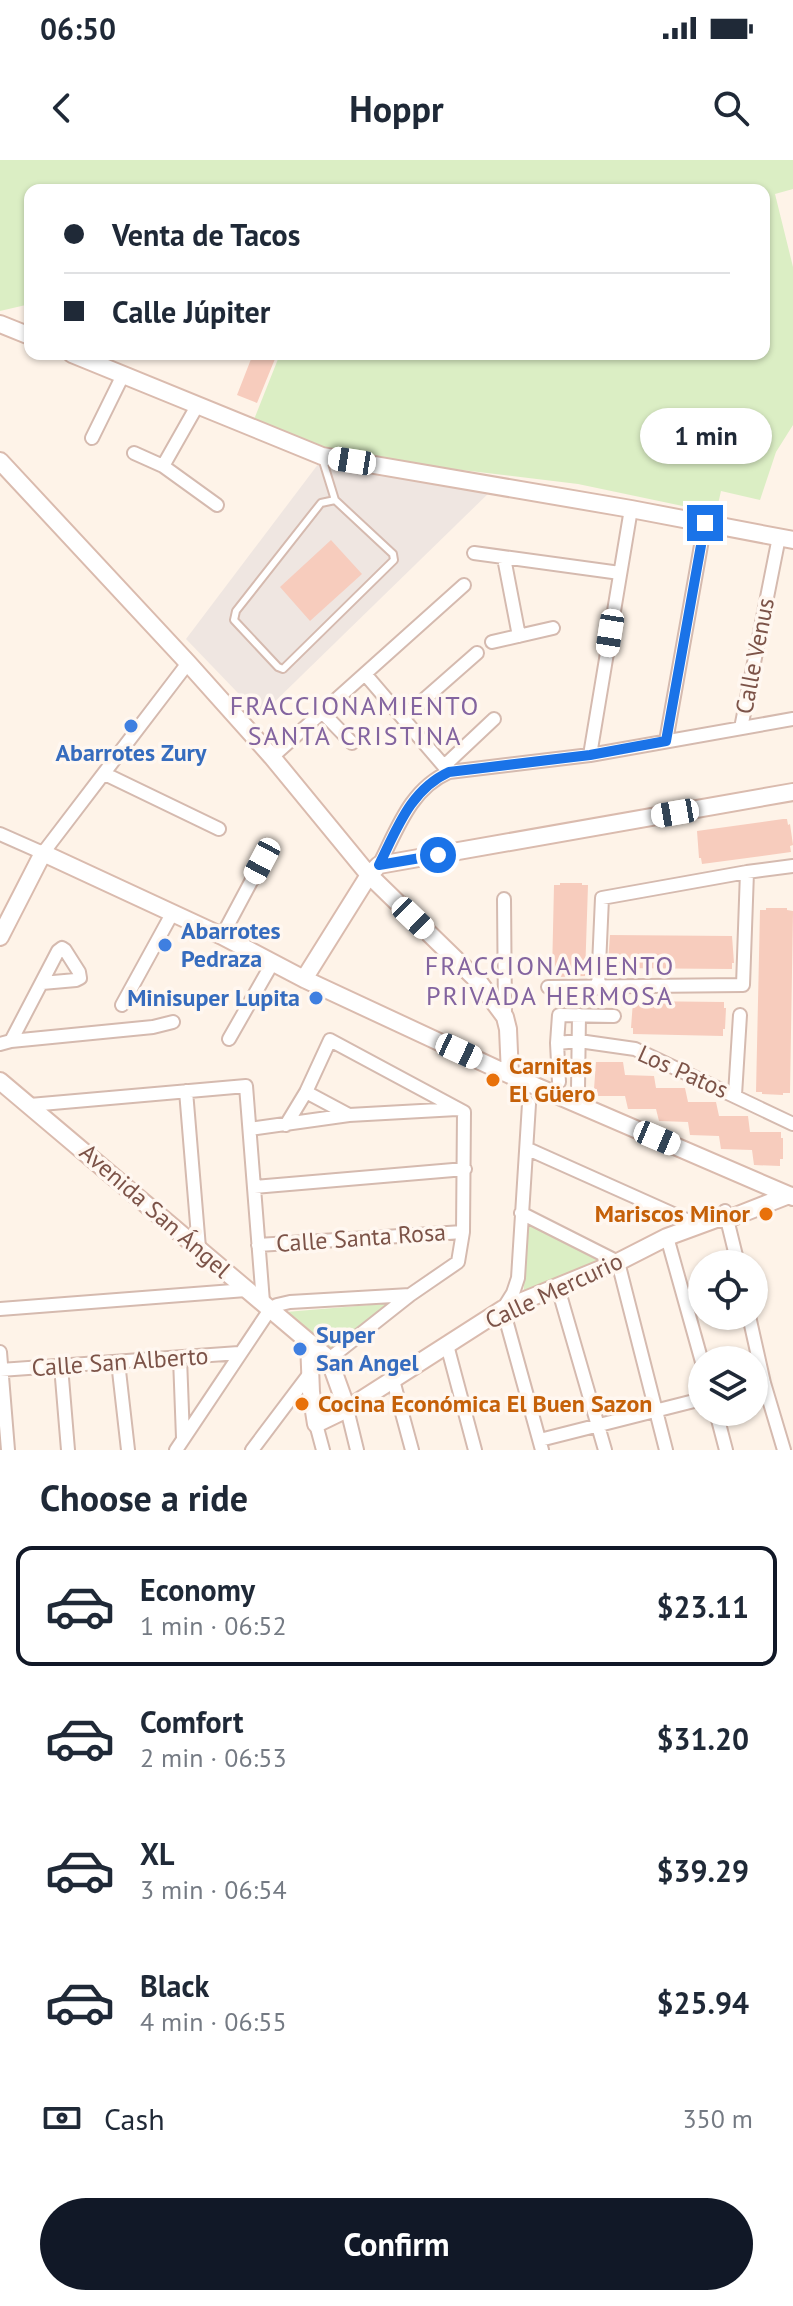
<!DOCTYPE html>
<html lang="en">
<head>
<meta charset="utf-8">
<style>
	body { margin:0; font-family:"PT Sans",sans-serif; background:#f2f2f3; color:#1f2937; height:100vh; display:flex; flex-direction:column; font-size:30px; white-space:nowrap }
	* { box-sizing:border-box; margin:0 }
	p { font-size:26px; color:#747a83 }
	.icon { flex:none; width:44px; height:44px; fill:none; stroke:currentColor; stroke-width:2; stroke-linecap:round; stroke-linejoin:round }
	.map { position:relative; height:1290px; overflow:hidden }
	.side { display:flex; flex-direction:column; background:#fff; flex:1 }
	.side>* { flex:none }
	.hud { position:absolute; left:24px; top:24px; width:746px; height:176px; border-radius:16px; box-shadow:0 2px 6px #0004; display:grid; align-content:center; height:176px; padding:0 40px; background:#fff }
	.fabs { position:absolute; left:688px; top:1090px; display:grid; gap:16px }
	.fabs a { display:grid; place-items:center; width:80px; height:80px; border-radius:50%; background:#fff; box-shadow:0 2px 6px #0004; font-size:40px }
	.end { position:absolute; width:36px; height:36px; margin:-18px; border:10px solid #1a73e8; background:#fff; box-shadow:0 0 0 4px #fff }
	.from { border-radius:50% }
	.bubble { position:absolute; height:56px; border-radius:28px; background:#fff; box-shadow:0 2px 6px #0004; font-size:26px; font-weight:800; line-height:56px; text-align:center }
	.car { position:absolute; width:24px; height:48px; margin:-24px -12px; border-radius:10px; box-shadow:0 0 6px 2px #0007; background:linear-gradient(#fff 24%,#345 0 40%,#fff 0 76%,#345 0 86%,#fff 0) }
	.hud b { display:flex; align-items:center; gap:28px; height:76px; font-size:30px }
	.hud b+b { border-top:2px solid #e0e1e3 }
	.hud i { width:20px; height:20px; background:#1f2937 }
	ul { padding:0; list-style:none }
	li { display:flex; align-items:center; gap:24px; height:120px; margin:0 16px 12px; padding:0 24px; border:4px solid transparent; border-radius:16px }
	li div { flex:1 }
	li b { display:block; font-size:30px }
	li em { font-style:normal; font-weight:800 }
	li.on { border-color:#111827 }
	li>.icon { width:72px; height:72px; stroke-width:1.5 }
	h2 { padding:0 40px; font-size:36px; line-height:96px }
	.pay { display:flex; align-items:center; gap:20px; height:88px; padding:0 40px; font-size:30px }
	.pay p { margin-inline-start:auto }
	.action { display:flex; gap:16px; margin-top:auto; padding:16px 40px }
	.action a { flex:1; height:92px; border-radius:48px; background:#111827; color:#fff; font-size:32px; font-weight:800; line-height:92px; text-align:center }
	.status { display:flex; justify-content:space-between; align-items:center; height:56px; padding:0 40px; background:#fff; direction:ltr }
	.status svg { height:22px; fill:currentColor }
	header { display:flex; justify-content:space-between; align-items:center; height:104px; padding:0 40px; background:#fff; font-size:36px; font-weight:800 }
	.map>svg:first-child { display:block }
	.industrial { fill:#efe6e1 }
	.green { fill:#dbeec4 }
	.building { fill:#f7ccbd }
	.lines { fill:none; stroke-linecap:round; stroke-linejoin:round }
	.lane-casing { stroke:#d5baaf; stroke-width:10 }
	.street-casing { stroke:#d5baaf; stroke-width:16 }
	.secondary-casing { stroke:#dabbae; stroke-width:20 }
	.lane { stroke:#fff; stroke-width:6 }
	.street { stroke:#fff; stroke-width:12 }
	.secondary { stroke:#fff; stroke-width:16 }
	.route { stroke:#1a73e8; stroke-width:10 }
	.shop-dot { fill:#3f7fe0; stroke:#fff7f0; stroke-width:3 }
	.food-dot { fill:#e8710a; stroke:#fff7f0; stroke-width:3 }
	.labels { text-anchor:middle; stroke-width:7; stroke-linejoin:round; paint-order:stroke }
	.street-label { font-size:24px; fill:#7c5348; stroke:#fff7f0 }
	.shop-label { font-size:24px; font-weight:bold; fill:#366cbe; stroke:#fff7f0; text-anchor:start }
	.food-label { font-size:24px; font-weight:bold; fill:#c56008; stroke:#fff7f0; text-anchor:start }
	.neighbourhood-label { font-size:26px; letter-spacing:2px; fill:#83649f; stroke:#fff7f0 }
</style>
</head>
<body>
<div class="status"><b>06:50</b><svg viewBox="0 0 49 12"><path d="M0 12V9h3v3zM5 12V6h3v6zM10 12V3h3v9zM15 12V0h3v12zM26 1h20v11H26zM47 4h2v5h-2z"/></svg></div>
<header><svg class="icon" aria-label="back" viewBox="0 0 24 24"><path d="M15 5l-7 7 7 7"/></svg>Hoppr<svg class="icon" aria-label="search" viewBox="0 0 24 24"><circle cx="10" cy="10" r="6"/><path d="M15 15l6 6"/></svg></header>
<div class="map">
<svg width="793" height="1290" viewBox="0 0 793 1290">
	<rect width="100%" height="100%" fill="#fef3e8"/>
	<path class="industrial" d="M322 299 495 327 260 556 186 479Z"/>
	<path class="green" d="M0 0H793V29L775 34 793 107V265L776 292 760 340 721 331 716 353 578 324 336 295 253 262 280 194H764V30H30V144L0 151Z
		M529 1059 612 1102 523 1139Z
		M393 1143 331 1193 286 1152Z"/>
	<path class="building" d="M253 194H277L257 243 237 235Z
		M331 380 362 414 310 461 280 427Z
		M783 659H787L788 665 790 664 793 685 790 686 791 692 702 704 701 698H699L697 671Z
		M560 723H582V725H588L585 816 558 817V814H552L554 725H560Z
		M766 748H787V750L793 751 790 933H783V935L762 934V932H756L760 750H766Z
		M610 775 732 776 734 803H732V809L610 808V802H608Z
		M633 841 724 842V848H726L725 869H723V876L633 874V868H631Z
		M596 902H623L625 915 654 916 656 928H685L688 942H716L719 956H748L750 972H781V978H783V999H780V1006L754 1005 752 990 721 989 719 976 690 975 688 962 659 961 656 949H628L625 936H597V929H594Z"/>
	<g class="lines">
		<defs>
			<path id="lane" d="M322 298 335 340 393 394 394 400 283 509 278 507 234 460 236 451 321 343 335 340"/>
			<path id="street" d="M92 278 123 215
				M134 293 163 306 217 345
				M163 306 197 246
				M474 393 620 413
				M504 398 519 476
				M492 482 553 468
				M365 514 449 612
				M322 552 352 583
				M403 558 477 493
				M741 568 779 377
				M666 581 705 363
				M590 595 631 349
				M272 597 464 425
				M444 606 494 559
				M105 614 219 669
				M0 674 43 693 188 503
				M379 705C397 670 410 629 449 612L590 595 793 559
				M504 739 505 857
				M222 776 262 701
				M548 827 743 825 747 712
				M598 828 602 738 747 712 793 706
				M122 845 173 752
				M229 879 273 802
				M11 881 58 791 62 788 65 790 79 812 80 818 76 820 42 823
				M557 883 579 881 635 889 793 964
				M0 884 11 881 153 867 173 862
				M559 922 557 883 559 855 614 856
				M578 930 579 855
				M186 931 199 1088
				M306 932 349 955
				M735 935 740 855
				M529 944 518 1118 513 1133 503 1149 542 1290
				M30 945 246 926 263 1142
				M286 965 306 932 330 880 464 952 463 1072 458 1102 410 1135 329 1199
				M250 969 349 955 457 949
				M528 989 700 1066
				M254 1027 465 1009
				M725 1051 738 1104
				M521 1053 618 1102 666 1290
				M667 1077 702 1202
				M258 1085 463 1072
				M558 1128 605 1290
				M0 1149 246 1130
				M749 1156 764 1223 784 1290
				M447 1185 475 1290
				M0 1192 8 1290
				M180 1198 183 1278
				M118 1202 128 1290
				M61 1206 68 1290
				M0 1210 239 1193
				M393 1220 412 1290
				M347 1249 357 1290
				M716 1252 726 1290
				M316 1264 323 1290
				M540 1280 702 1239
				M176 1290 271 1148 277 1145 290 1142 410 1135
				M252 1290 310 1213"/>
			<path id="secondary" d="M0 164 30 176
				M72 194 322 296 631 349 793 380
				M0 301 188 503 272 597 369 715 479 822 505 857 508 869 510 915
				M0 777 43 693 222 776 304 819 510 915 793 1037
				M304 819 369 715 379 705 793 632
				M0 921 329 1199 347 1249
				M309 1182 311 1232 316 1264 347 1249 503 1149 618 1102 667 1077 716 1059H728L789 1035"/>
		</defs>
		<use href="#lane" class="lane-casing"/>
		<use href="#street" class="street-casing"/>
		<use href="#secondary" class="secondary-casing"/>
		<use href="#lane" class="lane"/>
		<use href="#street" class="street"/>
		<use href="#secondary" class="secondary"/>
	</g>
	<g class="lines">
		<path class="route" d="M438 695 379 705C397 669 410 630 449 612L590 595 666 581 705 363"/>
	</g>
	<g class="shop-dot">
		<circle cx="131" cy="566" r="8"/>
		<circle cx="165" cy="785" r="8"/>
		<circle cx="316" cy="838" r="8"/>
		<circle cx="300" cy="1189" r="8"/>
	</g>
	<g class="food-dot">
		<circle cx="493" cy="920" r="8"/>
		<circle cx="766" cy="1054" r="8"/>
		<circle cx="302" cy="1244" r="8"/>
	</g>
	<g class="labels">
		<g class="street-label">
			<text transform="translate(755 496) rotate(-79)" y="8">Calle Venus</text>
			<text transform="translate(683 912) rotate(24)" y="8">Los Patos</text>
			<text transform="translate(155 1051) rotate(41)" y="8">Avenida San Ángel</text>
			<text transform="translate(361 1078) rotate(-4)" y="8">Calle Santa Rosa</text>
			<text transform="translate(554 1131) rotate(-25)" y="8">Calle Mercurio</text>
			<text transform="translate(120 1202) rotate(-4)" y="8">Calle San Alberto</text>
		</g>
		<g class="shop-label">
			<text x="131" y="601" text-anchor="middle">Abarrotes Zury</text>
			<text x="181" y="779">Abarrotes<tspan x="181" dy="28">Pedraza</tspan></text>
			<text x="300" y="846" text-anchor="end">Minisuper Lupita</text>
			<text x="316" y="1183">Super<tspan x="316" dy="28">San Angel</tspan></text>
		</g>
		<g class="food-label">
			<text x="509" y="914">Carnitas<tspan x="509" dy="28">El Güero</tspan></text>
			<text x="750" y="1062" text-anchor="end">Mariscos Minor</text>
			<text x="318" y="1252">Cocina Económica El Buen Sazon</text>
		</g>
		<g class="neighbourhood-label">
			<text x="355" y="555">FRACCIONAMIENTO<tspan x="355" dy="30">SANTA CRISTINA</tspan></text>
			<text x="550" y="815">FRACCIONAMIENTO<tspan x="550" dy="30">PRIVADA HERMOSA</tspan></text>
		</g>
	</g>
</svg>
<div class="fabs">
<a><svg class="icon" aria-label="locate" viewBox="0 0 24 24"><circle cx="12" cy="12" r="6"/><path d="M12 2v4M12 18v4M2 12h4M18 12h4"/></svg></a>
<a><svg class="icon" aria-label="layers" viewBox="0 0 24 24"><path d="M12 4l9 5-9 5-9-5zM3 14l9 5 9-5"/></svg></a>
</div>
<i class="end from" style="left:438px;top:695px"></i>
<i class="end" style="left:705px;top:363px"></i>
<div class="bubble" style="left:640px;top:248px;width:132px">1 min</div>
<i class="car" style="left:352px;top:301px;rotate:279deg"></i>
<i class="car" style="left:610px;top:473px;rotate:189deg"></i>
<i class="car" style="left:675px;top:653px;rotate:260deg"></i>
<i class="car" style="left:262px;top:701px;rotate:208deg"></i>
<i class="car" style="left:413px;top:758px;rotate:134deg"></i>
<i class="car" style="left:459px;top:891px;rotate:115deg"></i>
<i class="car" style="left:657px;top:978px;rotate:113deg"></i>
<div class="hud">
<b><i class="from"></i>Venta de Tacos</b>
<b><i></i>Calle Júpiter</b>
</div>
</div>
<section class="side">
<h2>Choose a ride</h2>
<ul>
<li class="on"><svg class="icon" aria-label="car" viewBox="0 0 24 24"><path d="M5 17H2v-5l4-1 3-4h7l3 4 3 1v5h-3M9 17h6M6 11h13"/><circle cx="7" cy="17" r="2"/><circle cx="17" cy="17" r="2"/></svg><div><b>Economy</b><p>1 min · 06:52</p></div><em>$23.11</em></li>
<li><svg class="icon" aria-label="car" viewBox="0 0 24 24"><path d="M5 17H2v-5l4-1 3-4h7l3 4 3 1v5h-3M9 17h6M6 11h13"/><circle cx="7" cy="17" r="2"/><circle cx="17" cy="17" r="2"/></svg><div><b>Comfort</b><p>2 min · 06:53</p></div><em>$31.20</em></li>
<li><svg class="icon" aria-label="car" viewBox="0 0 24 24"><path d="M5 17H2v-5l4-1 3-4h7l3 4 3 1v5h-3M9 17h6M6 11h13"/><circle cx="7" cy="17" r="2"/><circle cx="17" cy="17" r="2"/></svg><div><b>XL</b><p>3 min · 06:54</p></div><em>$39.29</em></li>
<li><svg class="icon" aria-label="car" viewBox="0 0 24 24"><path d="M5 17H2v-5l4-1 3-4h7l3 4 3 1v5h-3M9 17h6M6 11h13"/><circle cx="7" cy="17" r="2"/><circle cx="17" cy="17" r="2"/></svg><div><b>Black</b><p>4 min · 06:55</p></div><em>$25.94</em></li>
</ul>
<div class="pay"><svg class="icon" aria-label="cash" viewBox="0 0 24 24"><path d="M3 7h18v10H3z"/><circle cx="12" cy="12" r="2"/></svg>Cash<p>350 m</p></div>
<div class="action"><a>Confirm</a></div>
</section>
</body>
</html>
